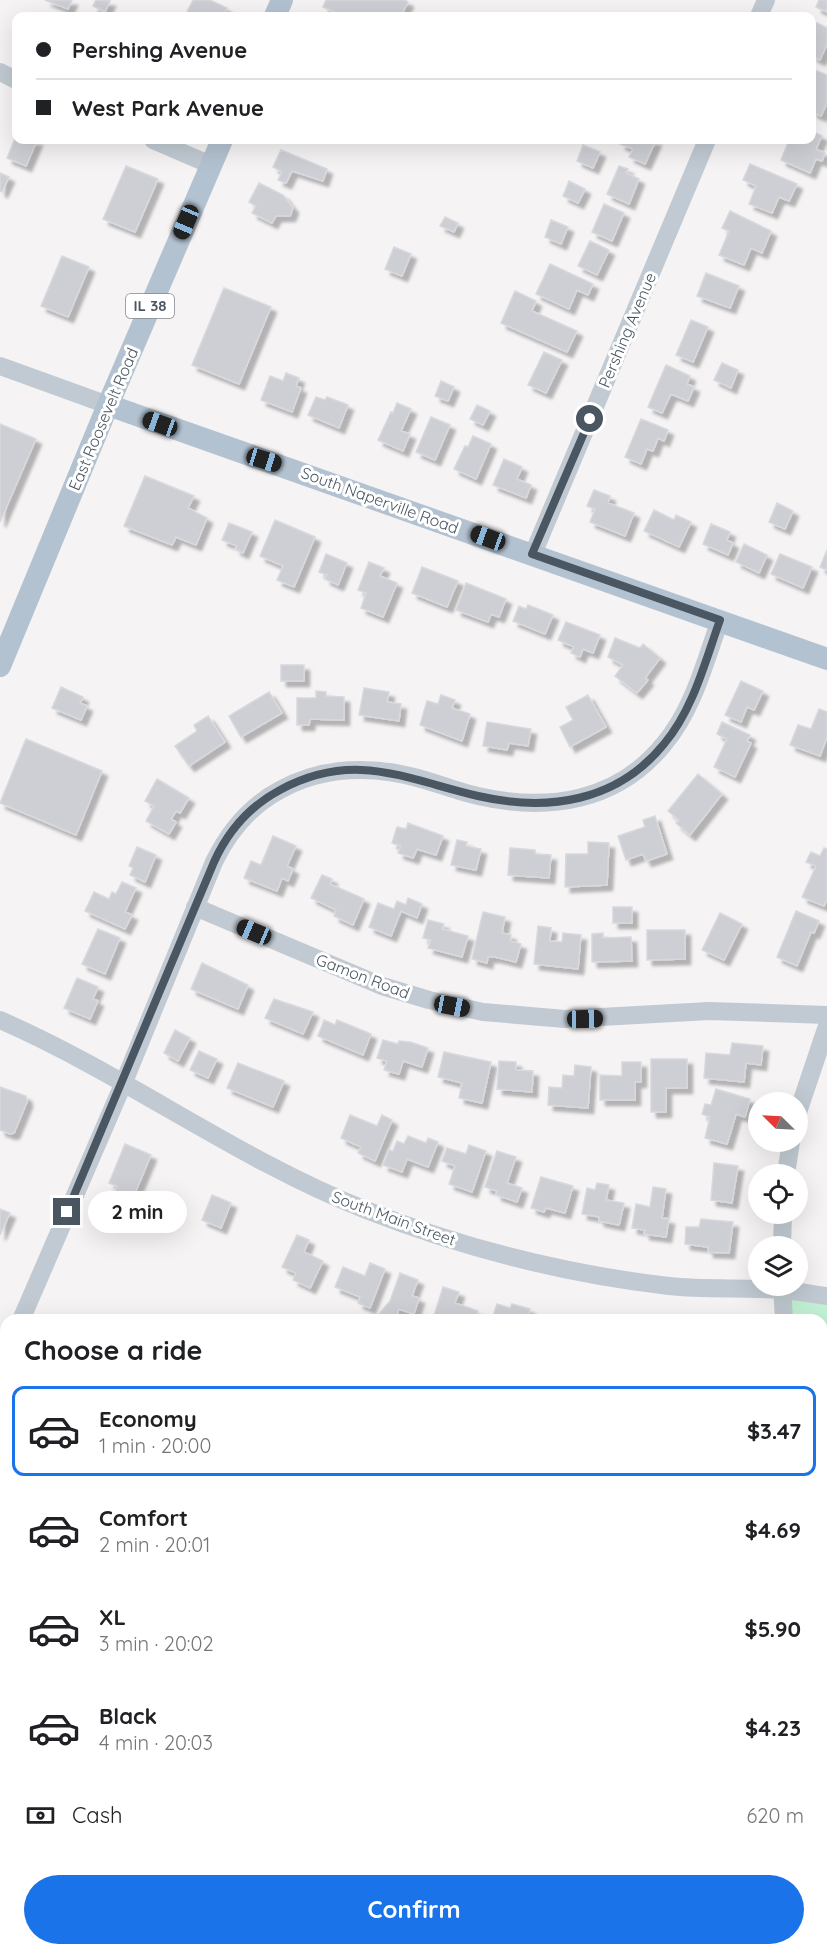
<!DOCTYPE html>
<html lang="en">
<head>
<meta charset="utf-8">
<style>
	body { margin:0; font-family:Quicksand,sans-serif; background:#f2f2f2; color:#202124; height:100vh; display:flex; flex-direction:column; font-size:22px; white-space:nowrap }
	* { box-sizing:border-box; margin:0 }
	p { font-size:20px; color:#757577 }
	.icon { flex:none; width:33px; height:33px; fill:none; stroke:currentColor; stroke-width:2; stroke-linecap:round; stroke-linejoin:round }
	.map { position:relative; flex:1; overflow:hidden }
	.side { position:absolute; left:0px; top:1314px; width:828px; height:642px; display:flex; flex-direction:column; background:#fff; border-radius:18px 18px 0 0; box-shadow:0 6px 24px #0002 }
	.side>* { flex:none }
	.top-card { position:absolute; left:12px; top:12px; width:804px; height:132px; border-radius:12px; box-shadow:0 6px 24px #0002; display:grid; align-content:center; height:132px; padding:0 24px; background:#fff }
	.needle { width:39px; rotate:294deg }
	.fabs { position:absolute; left:748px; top:1092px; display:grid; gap:12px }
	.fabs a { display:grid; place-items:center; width:60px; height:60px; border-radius:50%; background:#fff; box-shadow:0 6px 24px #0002; font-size:30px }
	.end { position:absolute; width:27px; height:27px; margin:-14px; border:8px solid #4a5661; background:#fff; box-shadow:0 0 0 3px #fff }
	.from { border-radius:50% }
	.bubble { position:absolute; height:42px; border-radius:21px; background:#fff; box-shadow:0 6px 24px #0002; font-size:20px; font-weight:800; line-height:42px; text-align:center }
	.car { position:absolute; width:18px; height:36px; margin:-18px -9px; border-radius:8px; box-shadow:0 0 4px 2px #0007; background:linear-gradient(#222 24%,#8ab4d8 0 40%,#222 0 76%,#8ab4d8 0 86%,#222 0) }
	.top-card b { display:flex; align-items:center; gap:21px; height:57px; font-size:22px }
	.top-card b+b { border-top:2px solid #e0e0e0 }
	.top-card i { width:15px; height:15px; background:#202124 }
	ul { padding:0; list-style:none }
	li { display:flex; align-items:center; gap:18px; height:90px; margin:0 12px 9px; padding:0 12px; border:3px solid transparent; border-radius:12px }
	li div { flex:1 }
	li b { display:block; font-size:22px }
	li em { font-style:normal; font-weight:800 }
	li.current { border-color:#1a73e8 }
	li>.icon { width:54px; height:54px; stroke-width:1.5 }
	h2 { padding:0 24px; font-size:27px; line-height:72px }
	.pay { display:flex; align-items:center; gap:15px; height:66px; padding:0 24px; font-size:22px }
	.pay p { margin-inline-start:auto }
	.primary-button { display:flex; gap:12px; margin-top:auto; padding:12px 24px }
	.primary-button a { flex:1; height:69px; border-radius:36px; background:#1a73e8; color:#fff; font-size:24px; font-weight:800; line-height:69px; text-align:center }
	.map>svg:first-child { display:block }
	.green { fill:#c3f1d5 }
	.building { fill:#cdcfd5; stroke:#d7d9de; stroke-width:1.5; filter:url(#shadow) }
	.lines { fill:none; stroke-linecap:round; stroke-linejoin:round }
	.minor { stroke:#c1cad2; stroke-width:18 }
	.major { stroke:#b3c2d1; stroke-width:22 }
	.route { stroke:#4a5661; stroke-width:8 }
	.labels { text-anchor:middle; stroke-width:6; stroke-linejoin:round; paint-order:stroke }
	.shield { fill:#fff; stroke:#808990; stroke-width:1.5 }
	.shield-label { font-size:15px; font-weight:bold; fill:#4a5661 }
	.street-label { font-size:16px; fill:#4a5661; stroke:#fff }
</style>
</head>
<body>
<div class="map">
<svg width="827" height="1956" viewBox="0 0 827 1956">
	<defs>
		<filter id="shadow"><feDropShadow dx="5.5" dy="5.5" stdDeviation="1.5" flood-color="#0004"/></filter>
	</defs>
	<rect width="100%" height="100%" fill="#f5f3f3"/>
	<path class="green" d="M788 1297 827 1305V1526L822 1524V1320H790Z"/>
	<path class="building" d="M45 0H72L68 9Z
		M96 0 110 1 105 12 93 6Z
		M193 0H210L227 8 223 16H185Z
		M326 0H405L408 2 401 16H344L323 7Z
		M819 0H827V12L816 7Z
		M815 22 827 28V44L820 60 812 56V29Z
		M812 69 827 75V103L821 116 812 112Z
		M812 131 822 136 816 149 825 153 822 161 816 159 810 173 781 160 789 140H812Z
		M16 136V140H37L26 166 7 158Z
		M622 140H656L645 164 629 157 633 149 620 144Z
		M583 145 600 152 593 168 577 161Z
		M281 150 327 169 323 181 292 171 286 183 278 180 282 172 273 167Z
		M750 164 797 184 789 201 779 197 772 213 749 204 756 186 743 180Z
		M126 166 158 179 135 232 103 219Z
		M619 166 628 169 626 173 639 179 629 204 607 194Z
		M0 173 9 177 2 192 0 191Z
		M569 181 585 189 578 203 563 196Z
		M259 183 283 195 293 208 290 216H276L272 223 252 213 256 206 249 202Z
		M604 204 624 213 612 241 592 232Z
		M730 211 771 231 762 253 751 248 744 265 719 255 729 231 722 228Z
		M445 217 458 223 454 232 440 226Z
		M551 220 568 227 561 244 545 237Z
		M590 241 609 250 597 275 578 266Z
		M394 247 411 254 402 276 385 269Z
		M62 256 89 267 68 317 41 306Z
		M550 264 593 284 588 295 577 290 569 309 536 294Z
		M706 273 739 286 730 308 697 296Z
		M224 288 271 307 239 384 192 365Z
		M515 291 536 301 532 311 577 331 567 352 501 323Z
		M691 320 708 327 693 362 676 355Z
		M544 352 562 360 546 393 528 385Z
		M722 363 738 370 731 388 714 380Z
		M666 365 690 376 687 384 694 387 688 401 671 394 662 413 648 407Z
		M286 373 299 378 296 386 301 388 292 412 261 400 270 376 283 381Z
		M441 381 454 387 448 401 435 396Z
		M316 397 325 400 327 397 348 405 339 428 308 415Z
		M397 403 411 409 401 431 410 434 403 451 378 440 391 412 393 413Z
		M477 405 490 411 483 425 470 419Z
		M431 417 450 425 435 460 416 452Z
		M641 419 668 430 664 441 658 438 653 451 647 449 641 464 625 457Z
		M0 424 36 439 0 522Z
		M473 436 491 444 476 479 454 469 465 446 468 447Z
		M504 459 522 467 517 479 531 485 526 498 493 485Z
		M145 476 194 496 188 508 207 518 196 545 176 537 172 545 124 526Z
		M594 490 610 496 608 503 634 513 625 536 590 522 595 509 587 506Z
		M777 503 793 511 785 529 769 522Z
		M654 510 674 520 676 515 691 522 679 547 644 531Z
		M275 520 315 537 294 587 277 580 283 566 260 556Z
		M229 523 252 532 243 553 235 549 237 546 222 540Z
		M711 524 730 532 727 540 733 543 728 555 703 544Z
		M744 544 767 555 759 573 736 562Z
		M827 550V570L820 567Z
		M326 554 347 563 338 585 325 579 327 575 319 572Z
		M780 554 812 567 803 588 771 574Z
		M369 562 384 568 380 576 397 583 383 617 361 608 366 593 358 590Z
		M422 567 458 581 447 607 412 593Z
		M466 583 506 599 499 617 491 614 488 622 456 610Z
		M528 605 553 615 545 634 513 621 519 606 526 609Z
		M566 622 600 635 593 653 583 649 580 657 571 653 574 647 558 640Z
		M615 638 640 648 643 644 660 658 645 678 648 680 637 693 615 676 623 665 608 657Z
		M281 665H304V681H281Z
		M741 681 763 691 754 710 747 707 741 722 725 715Z
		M61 687 83 697 80 703 87 706 81 720 52 708Z
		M364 688 389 692 387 702 401 704 399 721 359 715Z
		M316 691 326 692V696L344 697V720L310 719 309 725H297V698H316Z
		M269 692 282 713 241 737 229 716Z
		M441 695 455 700 452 708 470 714 462 741 420 725 427 701 438 704Z
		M588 695 606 727 570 747 560 727 573 720 566 707Z
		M819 709 827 712V737L820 756 790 745 798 725 811 729Z
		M208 716 225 742 189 766 175 746 197 731 194 725Z
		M487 722 531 729 528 746 509 743 507 750 483 746Z
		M722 722 750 735 747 741 751 743 735 777 714 767 727 739 717 734Z
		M26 739 102 771 76 835 0 803Z
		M698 774 722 794 690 835 676 823 679 820 668 811Z
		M157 779 189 798 180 813 176 811 171 819 176 822 169 834 146 821 154 806 145 801Z
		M655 816 667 854 646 861 643 854 626 860 618 836 645 827 643 820Z
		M408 823 443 836 436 855 417 849 413 858 398 853 401 846 392 843 397 827 406 829Z
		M273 836 296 846 287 866 293 869 288 881 282 878 277 891 244 878 251 861 261 865Z
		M457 840 467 842 466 846 481 849 476 870 451 865Z
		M588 842 609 843 607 885 565 887 566 854H588Z
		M137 847 156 855 145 882 130 875 133 868 129 866Z
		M510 848 535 850V854L551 855 549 878 508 875Z
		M824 848 827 849V899L824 906 802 897 816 866 806 862 811 852 820 856Z
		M322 875 332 879 330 884 364 899 353 925 334 916 336 910 311 898Z
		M122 882 136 888 125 912 132 915 125 929 85 911 94 892 109 899 112 892 116 894Z
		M408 898 422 904 417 918 401 911 391 936 369 927 378 903 394 909 397 901 406 905Z
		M613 907H632V923H613Z
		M796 911 819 921 814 933 811 932 797 966 777 957Z
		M483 912 505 917 502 933 511 935 510 941 521 944 516 962 495 957H488L487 963 472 959Z
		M720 913 742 924 724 960 702 950Z
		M428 920 444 924 442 929 468 936 462 957 428 948 431 940 423 938Z
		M538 926 551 928 550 941 562 942 563 933 581 935 578 969 534 964Z
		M98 929 120 938 105 974 82 964Z
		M647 930H685V959L647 960Z
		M603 933V938L631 937 632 961 592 962V934Z
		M202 963 248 985 238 1009 191 989Z
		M77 978 98 987 93 999 98 1001 90 1019 64 1008Z
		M274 999 313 1012 303 1034 265 1018Z
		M324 1020 335 1025 337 1020 371 1034 363 1055 318 1036Z
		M175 1030 190 1038 178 1061 164 1053Z
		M383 1040 398 1044 399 1041 410 1042 428 1048 422 1067 403 1061 399 1074 384 1070 387 1061 377 1058Z
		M732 1043 763 1046 761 1065 746 1063 744 1082 704 1078 706 1053 730 1055Z
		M199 1051 217 1059 208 1078 190 1070Z
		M444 1052 491 1062 482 1103 459 1098 462 1083 438 1077Z
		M651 1059H687V1088H666V1112H651Z
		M499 1061 516 1062V1070L533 1071 532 1092 497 1089Z
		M622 1062H641V1082H635V1100H600V1075L622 1076Z
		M238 1063 284 1081 273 1107 227 1088Z
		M575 1065 591 1067 588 1108 548 1105 549 1087 562 1088 563 1075 574 1076Z
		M0 1087 26 1096 27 1102 14 1133 10 1134 0 1130Z
		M716 1089 750 1099 745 1117 736 1114 727 1144 705 1138 710 1117 702 1114 705 1104 711 1105Z
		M350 1115 377 1126 382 1115 392 1120 375 1161 358 1153 361 1147 341 1138Z
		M408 1136 426 1143 428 1138 438 1142 428 1167 407 1159 402 1172 383 1165 389 1150 393 1151 397 1141 404 1144Z
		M125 1144 151 1155 127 1212 110 1205 117 1186 109 1183Z
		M469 1145 486 1151 472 1192 449 1184 455 1166 442 1161 447 1148 466 1154Z
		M497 1151 516 1157 507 1183 522 1188 517 1202 496 1195 497 1191 485 1187Z
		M714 1163 738 1166 732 1203 711 1200Z
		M541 1177 573 1186 565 1213 546 1208 544 1212 531 1208Z
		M597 1183 609 1185 606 1200 624 1203 619 1225 599 1221V1217L582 1214 587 1188 595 1190Z
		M653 1187 666 1189 662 1218 669 1219 666 1237 644 1234 645 1230 632 1228 636 1204 650 1207Z
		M212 1195 231 1203 221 1228 202 1220Z
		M0 1209 10 1213 0 1235Z
		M701 1219 733 1222 729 1253 708 1252V1247L685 1244 686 1227H699Z
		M297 1235 309 1240 304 1252 323 1261 310 1288 293 1280 296 1273 282 1267Z
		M370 1263 385 1269 370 1308 358 1303 360 1297 335 1287 343 1267 365 1276Z
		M400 1273 418 1280 412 1296 419 1298 414 1314 399 1309 395 1320 377 1316 390 1301Z
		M443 1287 459 1292 455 1303 478 1311 475 1320 433 1319Z
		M497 1304 510 1308 512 1304 530 1309 526 1320 492 1319Z
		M6 1543V1688L0 1685V1557Z
		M822 1784 827 1785V1830L822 1829Z
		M0 1819 6 1820V1842L3 1841 0 1849Z
		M3 1876 6 1877V1904L1 1902 4 1896 0 1895Z
		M445 1950H467L477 1955 442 1956Z
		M744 1950H786L785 1956H761Z"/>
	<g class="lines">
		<path class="minor" d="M759 16 766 0
			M0 72 16 80
			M153 140 211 165
			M0 366 108 405
			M533 554 707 140
			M195 907 382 986 429 1000 483 1012 565 1019 709 1011 827 1015
			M0 1020C126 1075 237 1159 366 1210 463 1248 565 1274 669 1286 707 1290 744 1287 782 1290 797 1291 812 1294 827 1296
			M798 1112 827 1026
			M786 1174 791 1142
			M782 1246 783 1214
			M782 1286 784 1320
			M21 1320 124 1082 214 862C229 831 250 806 280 790 323 766 374 765 421 779 440 784 459 792 478 796 548 812 617 802 664 744 693 710 705 662 720 620
			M0 1369 6 1355
			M0 1763 6 1764
			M822 1854 827 1855
			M317 1950 326 1956
			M230 1956 232 1950
			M686 1956 688 1950"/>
		<path class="major" d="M275 16 282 0
			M108 405 827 659
			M0 666 108 405 222 140"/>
	</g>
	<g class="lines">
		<path class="route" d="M67 1212 214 862C228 831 250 806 280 790 354 750 405 779 478 796 548 812 617 802 664 744 693 710 705 662 720 620L532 554 590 419"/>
	</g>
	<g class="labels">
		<rect class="shield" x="126" y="294" width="48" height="24" rx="4.5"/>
		<g class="shield-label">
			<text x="150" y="311">IL 38</text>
		</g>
		<g class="street-label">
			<text transform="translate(627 330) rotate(-67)" y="6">Pershing Avenue</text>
			<text transform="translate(103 419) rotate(-67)" y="6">East Roosevelt Road</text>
			<text transform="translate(380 500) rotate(20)" y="6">South Naperville Road</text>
			<text transform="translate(363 976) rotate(21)" y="6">Gamon Road</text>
			<text transform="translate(394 1218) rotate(20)" y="6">South Main Street</text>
		</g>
	</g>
</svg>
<div class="fabs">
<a><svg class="needle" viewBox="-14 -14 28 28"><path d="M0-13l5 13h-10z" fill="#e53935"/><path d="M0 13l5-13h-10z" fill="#757577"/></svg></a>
<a><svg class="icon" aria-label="locate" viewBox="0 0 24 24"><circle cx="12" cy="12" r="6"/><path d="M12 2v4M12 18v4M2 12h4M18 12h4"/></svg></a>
<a><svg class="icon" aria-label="layers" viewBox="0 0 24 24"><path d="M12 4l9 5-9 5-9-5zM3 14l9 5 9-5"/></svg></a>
</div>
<i class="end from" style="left:590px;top:419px"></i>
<i class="end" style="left:67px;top:1212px"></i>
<div class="bubble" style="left:88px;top:1191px;width:99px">2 min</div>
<i class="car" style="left:186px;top:222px;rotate:203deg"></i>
<i class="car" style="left:160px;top:424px;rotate:290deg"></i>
<i class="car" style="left:264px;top:460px;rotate:107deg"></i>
<i class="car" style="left:488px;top:538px;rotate:290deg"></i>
<i class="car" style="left:254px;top:932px;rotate:293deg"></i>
<i class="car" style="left:452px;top:1006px;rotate:101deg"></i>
<i class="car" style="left:585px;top:1019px;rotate:89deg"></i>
<div class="top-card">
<b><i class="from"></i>Pershing Avenue</b>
<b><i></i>West Park Avenue</b>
</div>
<section class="side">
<h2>Choose a ride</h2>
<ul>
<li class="current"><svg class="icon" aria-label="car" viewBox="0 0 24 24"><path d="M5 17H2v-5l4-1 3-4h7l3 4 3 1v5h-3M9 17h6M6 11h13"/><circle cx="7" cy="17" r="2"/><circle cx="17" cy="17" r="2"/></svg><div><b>Economy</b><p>1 min · 20:00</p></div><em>$3.47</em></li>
<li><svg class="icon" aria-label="car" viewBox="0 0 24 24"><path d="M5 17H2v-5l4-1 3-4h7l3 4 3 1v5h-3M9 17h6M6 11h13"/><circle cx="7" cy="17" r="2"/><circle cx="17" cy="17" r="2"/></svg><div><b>Comfort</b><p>2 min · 20:01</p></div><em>$4.69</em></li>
<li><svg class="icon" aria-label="car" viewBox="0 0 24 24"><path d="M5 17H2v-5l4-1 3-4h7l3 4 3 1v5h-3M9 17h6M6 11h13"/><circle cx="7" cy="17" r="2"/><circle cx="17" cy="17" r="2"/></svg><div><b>XL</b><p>3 min · 20:02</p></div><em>$5.90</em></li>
<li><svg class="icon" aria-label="car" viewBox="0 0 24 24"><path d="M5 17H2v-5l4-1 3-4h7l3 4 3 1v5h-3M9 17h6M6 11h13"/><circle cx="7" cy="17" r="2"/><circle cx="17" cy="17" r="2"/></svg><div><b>Black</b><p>4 min · 20:03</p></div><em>$4.23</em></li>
</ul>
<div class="pay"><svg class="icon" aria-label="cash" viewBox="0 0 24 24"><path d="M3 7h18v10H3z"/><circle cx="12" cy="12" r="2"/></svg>Cash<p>620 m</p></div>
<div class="primary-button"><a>Confirm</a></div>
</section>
</div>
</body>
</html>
